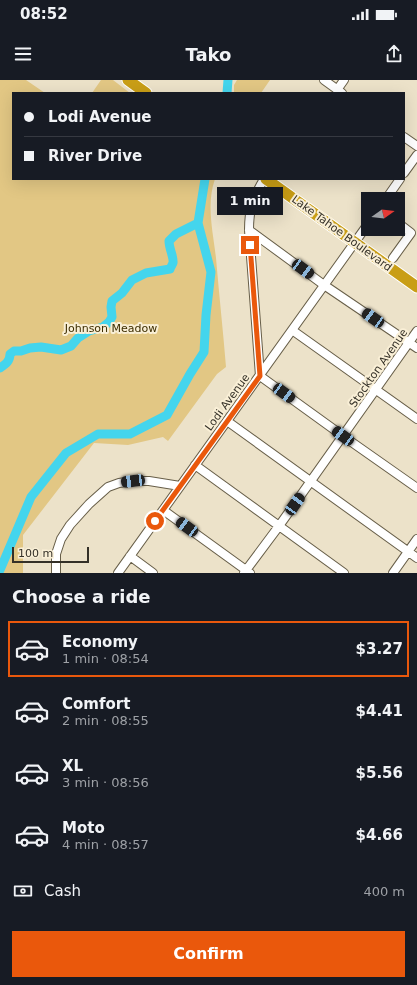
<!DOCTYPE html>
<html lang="en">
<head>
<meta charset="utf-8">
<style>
	body { margin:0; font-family:"DejaVu Sans",sans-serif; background:#20242c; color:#f1f3f6; height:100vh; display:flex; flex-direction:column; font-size:15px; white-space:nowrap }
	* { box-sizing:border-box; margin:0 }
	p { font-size:13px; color:#9ea1a6 }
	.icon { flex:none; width:22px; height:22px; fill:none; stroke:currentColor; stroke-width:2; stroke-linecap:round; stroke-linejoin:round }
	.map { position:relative; height:493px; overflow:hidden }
	.details { display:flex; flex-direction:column; background:#171b24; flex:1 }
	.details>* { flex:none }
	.banner { position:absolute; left:12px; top:12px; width:393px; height:88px; border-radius:0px; box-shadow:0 4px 16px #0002; display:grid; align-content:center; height:88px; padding:0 12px; background:#171b24 }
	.needle { width:26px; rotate:76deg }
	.buttons { position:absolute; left:361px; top:112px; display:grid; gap:8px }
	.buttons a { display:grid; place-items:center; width:44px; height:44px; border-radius:0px; background:#171b24; box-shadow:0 4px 16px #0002; font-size:20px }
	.scale { position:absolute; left:12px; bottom:10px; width:77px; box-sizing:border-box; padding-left:4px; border:2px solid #343027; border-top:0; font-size:11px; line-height:14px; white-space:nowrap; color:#343027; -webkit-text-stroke:3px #f9efd6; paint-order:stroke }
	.end { position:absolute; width:18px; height:18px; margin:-9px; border:5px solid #ea580c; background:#fff; box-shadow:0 0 0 2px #fff }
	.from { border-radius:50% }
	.bubble { position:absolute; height:28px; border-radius:0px; background:#171b24; box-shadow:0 4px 16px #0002; font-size:13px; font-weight:700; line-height:28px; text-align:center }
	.car { position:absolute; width:12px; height:24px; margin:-12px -6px; border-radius:5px; box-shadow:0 0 3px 1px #0007; background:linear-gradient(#222 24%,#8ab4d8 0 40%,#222 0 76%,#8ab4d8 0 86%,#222 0) }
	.banner b { display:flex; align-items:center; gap:14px; height:38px; font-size:15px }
	.banner b+b { border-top:1px solid #363941 }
	.banner i { width:10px; height:10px; background:#f1f3f6 }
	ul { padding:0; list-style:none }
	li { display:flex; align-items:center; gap:12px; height:56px; margin:0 8px 6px; padding:0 4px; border:2px solid transparent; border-radius:0px }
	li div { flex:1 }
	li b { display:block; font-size:15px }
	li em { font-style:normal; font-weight:700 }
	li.current { border-color:#ea580c }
	li>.icon { width:36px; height:36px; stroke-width:1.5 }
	h2 { padding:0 12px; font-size:18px; line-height:48px }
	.pay { display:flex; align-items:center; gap:10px; height:44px; padding:0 12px; font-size:15px }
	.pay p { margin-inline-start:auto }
	.cta { display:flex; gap:8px; margin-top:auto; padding:8px 12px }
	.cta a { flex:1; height:46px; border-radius:0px; background:#ea580c; color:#fff; font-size:16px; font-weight:700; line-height:46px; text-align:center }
	.status { display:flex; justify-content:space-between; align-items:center; height:28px; padding:0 20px; background:#171b24; direction:ltr }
	.status svg { height:11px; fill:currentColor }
	header { display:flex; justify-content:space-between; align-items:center; height:52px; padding:0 12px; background:#171b24; font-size:18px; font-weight:700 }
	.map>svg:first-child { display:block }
	.green { fill:#e2c784 }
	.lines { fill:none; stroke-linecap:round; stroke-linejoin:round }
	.river { stroke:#44d5ed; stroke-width:9 }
	.minor-casing { stroke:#675e48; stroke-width:10 }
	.highway-casing { stroke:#fff; stroke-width:13 }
	.minor { stroke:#fff; stroke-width:8 }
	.highway { stroke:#c99e16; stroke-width:11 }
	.route { stroke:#ea580c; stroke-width:5 }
	.labels { text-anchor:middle; stroke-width:4; stroke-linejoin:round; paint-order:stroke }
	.street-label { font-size:11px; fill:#343027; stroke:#f9efd6 }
	.park-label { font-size:11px; fill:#3c2d01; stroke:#f9efd6 }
</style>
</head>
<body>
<div class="status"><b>08:52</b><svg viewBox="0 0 49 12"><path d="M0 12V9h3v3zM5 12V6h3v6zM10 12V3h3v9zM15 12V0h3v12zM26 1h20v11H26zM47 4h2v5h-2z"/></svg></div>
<header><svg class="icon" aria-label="menu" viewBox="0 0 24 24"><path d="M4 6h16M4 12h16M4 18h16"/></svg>Tako<svg class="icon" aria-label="share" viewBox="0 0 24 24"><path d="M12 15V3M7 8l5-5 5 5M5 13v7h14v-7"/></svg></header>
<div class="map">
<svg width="417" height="493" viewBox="0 0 417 493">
	<rect width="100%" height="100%" fill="#ece2c9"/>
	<path class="green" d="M0 0H26L45 13H13V99H215C206 124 213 152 216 178 219 214 223 250 226 287L217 294 168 361 163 357 128 365 94 363 23 455V493H0Z
		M101 0H113L130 13H92Z
		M237 0H270L261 13H234V5Z"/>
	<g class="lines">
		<path class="river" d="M227 13 228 0
			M0 288C6 284 10 281 10 274L14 271H21L30 268 41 267 61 270 71 266 78 258 89 251 103 247 109 242 112 237 111 227 112 221 122 213 132 200 146 193 170 189C170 188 173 184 173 183 174 177 169 169 169 161L176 154 198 143
			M0 490 31 417 66 373 98 354H130L167 335 190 294 204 272 206 235 211 192 198 143 205 99"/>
		<defs>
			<path id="minor" d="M324 0 342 13
				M337 10 344 0
				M404 57 417 66
				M404 93 417 75
				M264 99C253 118 249 128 249 150L260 296 343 356 417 408
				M386 119 400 99
				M249 150 324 205 417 268
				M393 178 411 153 398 143
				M292 250 417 339
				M227 341 417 478
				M195 385 344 493
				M163 430 250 493
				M130 476 153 493
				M56 493V474L61 459 70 445 89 424 108 407 119 403 133 401H149L180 406
				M118 493 368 144
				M244 493 279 446 417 251
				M393 493 417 459"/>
			<path id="highway" d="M128 0 146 13
				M266 99 417 207"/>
		</defs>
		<use href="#minor" class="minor-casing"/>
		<use href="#highway" class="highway-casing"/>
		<use href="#minor" class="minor"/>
		<use href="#highway" class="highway"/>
	</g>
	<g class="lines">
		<path class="route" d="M155 441 260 296 250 165"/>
	</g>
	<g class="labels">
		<g class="street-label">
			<text transform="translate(342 153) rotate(36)" y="4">Lake Tahoe Boulevard</text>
			<text transform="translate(378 288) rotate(-55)" y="4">Stockton Avenue</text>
			<text transform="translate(227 322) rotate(-54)" y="4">Lodi Avenue</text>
		</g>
		<g class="park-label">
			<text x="111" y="252">Johnson Meadow</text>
		</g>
	</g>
</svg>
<div class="buttons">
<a><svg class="needle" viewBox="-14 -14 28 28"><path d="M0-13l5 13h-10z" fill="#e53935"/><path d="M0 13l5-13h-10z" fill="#9ea1a6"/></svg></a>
</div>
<div class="scale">100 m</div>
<i class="end from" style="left:155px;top:441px"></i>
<i class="end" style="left:250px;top:165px"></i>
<div class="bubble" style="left:217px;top:107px;width:66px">1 min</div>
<i class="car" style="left:303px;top:189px;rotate:126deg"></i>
<i class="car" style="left:373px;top:238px;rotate:305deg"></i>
<i class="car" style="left:284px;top:313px;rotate:126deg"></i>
<i class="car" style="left:343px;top:356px;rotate:306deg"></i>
<i class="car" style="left:133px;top:401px;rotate:263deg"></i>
<i class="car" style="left:295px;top:424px;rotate:35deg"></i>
<i class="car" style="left:187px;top:447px;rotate:306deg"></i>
<div class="banner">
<b><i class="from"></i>Lodi Avenue</b>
<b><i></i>River Drive</b>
</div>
</div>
<section class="details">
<h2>Choose a ride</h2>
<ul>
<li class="current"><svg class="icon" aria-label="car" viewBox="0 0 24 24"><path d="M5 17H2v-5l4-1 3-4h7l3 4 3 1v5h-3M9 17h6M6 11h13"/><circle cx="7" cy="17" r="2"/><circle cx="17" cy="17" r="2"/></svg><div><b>Economy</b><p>1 min · 08:54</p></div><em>$3.27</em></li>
<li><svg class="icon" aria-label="car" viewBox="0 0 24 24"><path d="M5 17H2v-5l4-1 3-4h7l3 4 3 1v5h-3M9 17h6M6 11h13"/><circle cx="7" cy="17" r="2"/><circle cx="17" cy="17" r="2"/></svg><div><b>Comfort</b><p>2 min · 08:55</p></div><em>$4.41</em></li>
<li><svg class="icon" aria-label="car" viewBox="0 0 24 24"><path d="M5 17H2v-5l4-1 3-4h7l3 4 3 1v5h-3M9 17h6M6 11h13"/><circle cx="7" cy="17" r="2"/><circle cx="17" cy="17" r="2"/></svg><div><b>XL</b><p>3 min · 08:56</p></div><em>$5.56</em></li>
<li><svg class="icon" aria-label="car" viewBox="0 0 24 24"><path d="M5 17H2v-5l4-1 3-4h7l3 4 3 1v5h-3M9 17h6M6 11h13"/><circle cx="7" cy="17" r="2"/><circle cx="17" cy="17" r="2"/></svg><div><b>Moto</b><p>4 min · 08:57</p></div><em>$4.66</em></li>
</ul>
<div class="pay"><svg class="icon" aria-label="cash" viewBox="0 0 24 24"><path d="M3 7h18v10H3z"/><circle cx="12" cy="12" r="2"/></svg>Cash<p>400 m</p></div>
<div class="cta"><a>Confirm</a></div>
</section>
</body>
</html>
